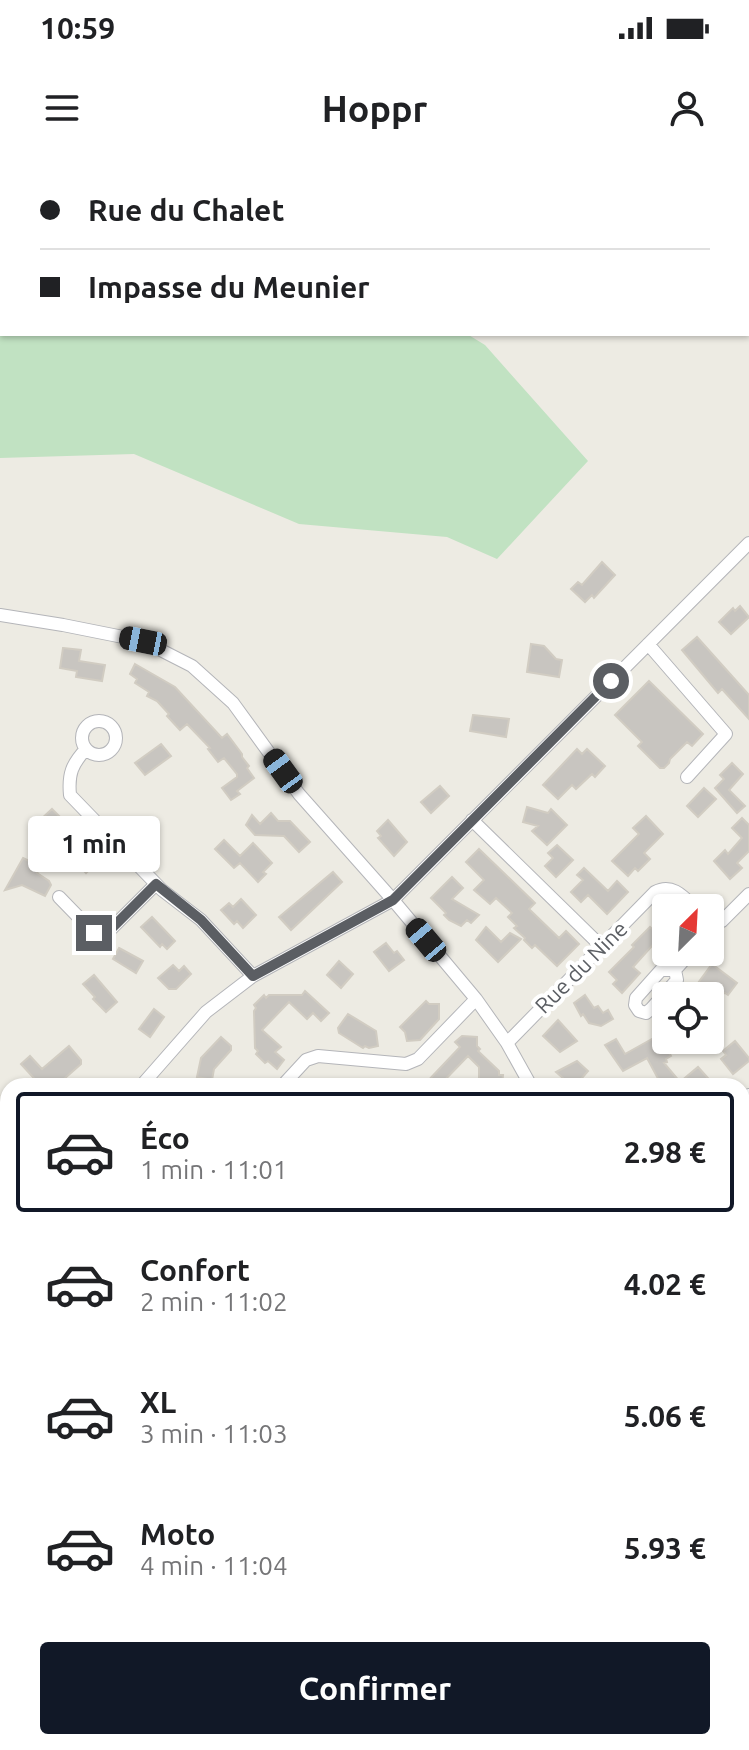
<!DOCTYPE html>
<html lang="fr">
<head>
<meta charset="utf-8">
<style>
	body { margin:0; font-family:Ubuntu,sans-serif; background:#f2f2f2; color:#202124; height:100vh; display:flex; flex-direction:column; font-size:30px; white-space:nowrap }
	* { box-sizing:border-box; margin:0 }
	p { font-size:26px; color:#757577 }
	.icon { flex:none; width:44px; height:44px; fill:none; stroke:currentColor; stroke-width:2; stroke-linecap:round; stroke-linejoin:round }
	.map { position:relative; flex:1; overflow:hidden }
	.panel { position:absolute; left:0px; top:918px; width:750px; height:672px; display:flex; flex-direction:column; background:#fff; border-radius:24px 24px 0 0; box-shadow:0 2px 6px #0004 }
	.panel>* { flex:none }
	.guide { position:absolute; left:0px; top:0px; width:750px; height:176px; box-shadow:0 2px 6px #0004; display:grid; align-content:center; height:176px; padding:0 40px; background:#fff }
	.needle { width:52px; rotate:24deg }
	.buttons { position:absolute; left:652px; top:734px; display:grid; gap:16px }
	.buttons a { display:grid; place-items:center; width:72px; height:72px; border-radius:8px; background:#fff; box-shadow:0 2px 6px #0004; font-size:40px }
	.end { position:absolute; width:36px; height:36px; margin:-18px; border:10px solid #5b5e63; background:#fff; box-shadow:0 0 0 4px #fff }
	.from { border-radius:50% }
	.bubble { position:absolute; height:56px; border-radius:8px; background:#fff; box-shadow:0 2px 6px #0004; font-size:26px; font-weight:700; line-height:56px; text-align:center }
	.car { position:absolute; width:24px; height:48px; margin:-24px -12px; border-radius:10px; box-shadow:0 0 6px 2px #0007; background:linear-gradient(#222 24%,#8ab4d8 0 40%,#222 0 76%,#8ab4d8 0 86%,#222 0) }
	.guide b { display:flex; align-items:center; gap:28px; height:76px; font-size:30px }
	.guide b+b { border-top:2px solid #e0e0e0 }
	.guide i { width:20px; height:20px; background:#202124 }
	ul { padding:14px 0 0; list-style:none }
	li { display:flex; align-items:center; gap:24px; height:120px; margin:0 16px 12px; padding:0 24px; border:4px solid transparent; border-radius:8px }
	li div { flex:1 }
	li b { display:block; font-size:30px }
	li em { font-style:normal; font-weight:700 }
	li.current { border-color:#111827 }
	li>.icon { width:72px; height:72px; stroke-width:1.5 }
	.cta { display:flex; gap:16px; margin-top:auto; padding:16px 40px }
	.cta a { flex:1; height:92px; border-radius:8px; background:#111827; color:#fff; font-size:32px; font-weight:700; line-height:92px; text-align:center }
	.status { display:flex; justify-content:space-between; align-items:center; height:56px; padding:0 40px; background:#fff; direction:ltr }
	.status svg { height:22px; fill:currentColor }
	header { display:flex; justify-content:space-between; align-items:center; height:104px; padding:0 40px; background:#fff; font-size:36px; font-weight:700 }
	.map>svg:first-child { display:block }
	.green { fill:#c1e2c2 }
	.building { fill:#c8c5c0; stroke:#d1ccc2; stroke-width:2 }
	.lines { fill:none; stroke-linecap:round; stroke-linejoin:round }
	.street-casing { stroke:#b4b5b9; stroke-width:14 }
	.street { stroke:#fff; stroke-width:12 }
	.route { stroke:#5b5e63; stroke-width:10 }
	.labels { text-anchor:middle; stroke-width:8; stroke-linejoin:round; paint-order:stroke }
	.street-label { font-size:22px; fill:#5b5e63; stroke:#fff }
</style>
</head>
<body>
<div class="status"><b>10:59</b><svg viewBox="0 0 49 12"><path d="M0 12V9h3v3zM5 12V6h3v6zM10 12V3h3v9zM15 12V0h3v12zM26 1h20v11H26zM47 4h2v5h-2z"/></svg></div>
<header><svg class="icon" aria-label="menu" viewBox="0 0 24 24"><path d="M4 6h16M4 12h16M4 18h16"/></svg>Hoppr<svg class="icon" aria-label="person" viewBox="0 0 24 24"><circle cx="12" cy="8" r="4"/><path d="M4 21q1-7 8-7t8 7"/></svg></header>
<div class="map">
<svg width="749" height="1590" viewBox="0 0 749 1590">
	<rect width="100%" height="100%" fill="#edebe3"/>
	<path class="green" d="M2 128V174H467L485 185 588 301 497 399 447 377 299 364 134 294 0 298V130Z"/>
	<path class="building" d="M602 402 615 415 594 438 592 435 585 442 571 429 578 422 582 425Z
		M740 446 749 457 731 474 719 462 733 448 735 451Z
		M697 477 749 535V559L722 529 718 533 682 490Z
		M531 484 544 486 556 499 562 500 559 517 527 512Z
		M63 488 81 490 79 501 105 505 102 521 76 517 77 511 60 508Z
		M135 504 175 527 222 578 227 574 242 594V597L249 606 247 608 254 618 237 631 240 634 231 640 222 628 237 617V614L224 598 218 602 208 589 210 588 187 564 180 570 167 556 169 554 157 541 147 536 149 532 135 523 137 519 130 514Z
		M649 521 703 574 692 586 687 582 670 599 669 603 664 608H660L638 586 642 582 615 555Z
		M473 555 509 559 506 577 470 571Z
		M161 584 171 596 145 615 135 603Z
		M577 589 582 594 587 589 605 606 595 617 592 614 576 629 572 625 558 639 543 625Z
		M732 603 743 614 729 630 745 646 737 653 715 628 724 619 720 615Z
		M440 626 449 636 431 653 421 642Z
		M704 628 716 639 698 657 687 646Z
		M527 647 548 653 551 649 567 665 547 685 532 671 538 666 523 662Z
		M52 649 76 673 74 675 94 698 91 700 95 704 86 713 39 661Z
		M271 653 278 661H290L310 682 299 692 284 676 255 675 246 665 252 655 260 664Z
		M646 656 663 674 644 693 650 699 638 711 635 708 628 716 612 701 639 674 633 668Z
		M742 658 749 665V691L737 703 742 708 730 719 714 701 725 690 728 694 742 678 732 668Z
		M388 660 407 682 394 696 378 678 381 676 377 671Z
		M224 680 240 696 253 683 272 703 263 712 266 714 258 722 240 703 234 708 215 689Z
		M557 685 573 700 556 717 545 706 553 698 548 693Z
		M479 689 535 743 529 749 559 778 566 771 579 784 557 806 535 785 532 788 524 780 525 778 514 768 517 766 508 757 512 753 496 738 490 744 474 730 484 720 466 702Z
		M23 698 41 707 37 713 49 721 51 725 45 736 22 725 5 730Z
		M584 708 608 731 617 721 628 732 607 754 588 735 581 742 571 732 583 720 577 715Z
		M333 712 342 722 291 770 279 757Z
		M452 717 463 728 452 739 479 755 471 763 467 760 461 766 449 760 444 755 446 753 431 738Z
		M241 739 256 755 243 768 237 761 234 764 221 750 229 743 233 747Z
		M152 757 175 781 167 789 162 784 160 787 141 767Z
		M486 767 501 782 510 773 521 779 498 802 476 780Z
		M650 767 660 777 633 807 640 813 622 833 613 824 617 820 609 812 634 787 632 785Z
		M386 783 394 793 397 791 404 800 389 811 374 792Z
		M119 788 143 801 136 813 113 799Z
		M339 801 353 814 341 828 327 815Z
		M712 804 737 823 728 835 725 833 703 836 699 833 698 823Z
		M173 805 179 811 184 806 191 814 176 829H169L158 818Z
		M94 815 117 842 106 852 93 839 95 837 83 824Z
		M305 831 329 853 321 861 313 853 307 859 289 842 262 870 281 887 275 892 284 900 277 909 268 901 265 903 256 894 258 891 255 888 254 851 256 848 254 845 264 835 266 838 269 835H302Z
		M585 835 594 848 598 846 603 853 608 850 613 859 601 866 589 863 583 854 581 856 574 843Z
		M426 841 429 844H439V859L420 880 407 881 405 872 400 867Z
		M154 849 164 857 150 877 139 869Z
		M348 854 376 871 378 886 369 888 365 886 363 888 339 873 338 868Z
		M558 860 577 881 560 892 543 876Z
		M659 875 671 896 666 899 667 902 664 903 680 922 698 907 715 926H662L647 898 623 911 605 885 616 879 625 894Z
		M462 876 477 877V886L480 889 478 891 499 911V915H503L502 926H479V907L468 896 439 926H423L460 887 455 882Z
		M221 877 231 886V890L214 909 212 920 197 917 201 898Z
		M735 881 749 898V901L733 914 721 899 726 895 723 891Z
		M69 886 81 900V904L56 926H41L21 904 30 896 42 909Z
		M577 901 588 911 575 926H572L556 912Z"/>
	<g class="lines">
		<defs>
			<path id="street" d="M0 455 63 465 143 481 192 506 233 543 299 634 393 740 476 839 507 883 531 926
				M648 484 726 574 687 617
				M82 578a17 17 0 1 1 34 0a17 17 0 1 1-34 0Z
				M86 589C72 604 68 614 70 635L162 730 201 760 253 816
				M472 660 602 787
				M59 737 94 773 106 774 156 724
				M712 765 722 761 749 734
				M675 810H661L636 838 635 845 639 851 646 853 651 849 677 820 675 810 691 792
				M507 883 655 732C672 723 683 736 695 748
				M141 926 206 852 253 816 393 740 749 383
				M282 926 306 900 318 896 406 904 418 899 476 839
				M742 943 749 935
				M0 1050 8 1044
				M0 1180 8 1190
				M742 1358 749 1370
				M0 1367 8 1366
				M742 1575 749 1571
				M14 1582 15 1590
				M516 1582 524 1590
				M408 1590 416 1582
				M474 1590 482 1582
				M715 1590 729 1582"/>
		</defs>
		<use href="#street" class="street-casing"/>
		<use href="#street" class="street"/>
	</g>
	<g class="lines">
		<path class="route" d="M94 773 106 774 156 724 201 760 253 816 393 740 611 521"/>
	</g>
	<g class="labels">
		<g class="street-label">
			<text transform="translate(581 807) rotate(-45)" y="8">Rue du Nine</text>
		</g>
	</g>
</svg>
<div class="buttons">
<a><svg class="needle" viewBox="-14 -14 28 28"><path d="M0-13l5 13h-10z" fill="#e53935"/><path d="M0 13l5-13h-10z" fill="#757577"/></svg></a>
<a><svg class="icon" aria-label="locate" viewBox="0 0 24 24"><circle cx="12" cy="12" r="6"/><path d="M12 2v4M12 18v4M2 12h4M18 12h4"/></svg></a>
</div>
<i class="end from" style="left:611px;top:521px"></i>
<i class="end" style="left:94px;top:773px"></i>
<div class="bubble" style="left:28px;top:656px;width:132px">1 min</div>
<i class="car" style="left:143px;top:481px;rotate:281deg"></i>
<i class="car" style="left:283px;top:611px;rotate:324deg"></i>
<i class="car" style="left:426px;top:780px;rotate:320deg"></i>
<div class="guide">
<b><i class="from"></i>Rue du Chalet</b>
<b><i></i>Impasse du Meunier</b>
</div>
<section class="panel">
<ul>
<li class="current"><svg class="icon" aria-label="car" viewBox="0 0 24 24"><path d="M5 17H2v-5l4-1 3-4h7l3 4 3 1v5h-3M9 17h6M6 11h13"/><circle cx="7" cy="17" r="2"/><circle cx="17" cy="17" r="2"/></svg><div><b>Éco</b><p>1 min · 11:01</p></div><em>2.98 €</em></li>
<li><svg class="icon" aria-label="car" viewBox="0 0 24 24"><path d="M5 17H2v-5l4-1 3-4h7l3 4 3 1v5h-3M9 17h6M6 11h13"/><circle cx="7" cy="17" r="2"/><circle cx="17" cy="17" r="2"/></svg><div><b>Confort</b><p>2 min · 11:02</p></div><em>4.02 €</em></li>
<li><svg class="icon" aria-label="car" viewBox="0 0 24 24"><path d="M5 17H2v-5l4-1 3-4h7l3 4 3 1v5h-3M9 17h6M6 11h13"/><circle cx="7" cy="17" r="2"/><circle cx="17" cy="17" r="2"/></svg><div><b>XL</b><p>3 min · 11:03</p></div><em>5.06 €</em></li>
<li><svg class="icon" aria-label="car" viewBox="0 0 24 24"><path d="M5 17H2v-5l4-1 3-4h7l3 4 3 1v5h-3M9 17h6M6 11h13"/><circle cx="7" cy="17" r="2"/><circle cx="17" cy="17" r="2"/></svg><div><b>Moto</b><p>4 min · 11:04</p></div><em>5.93 €</em></li>
</ul>
<div class="cta"><a>Confirmer</a></div>
</section>
</div>
</body>
</html>
